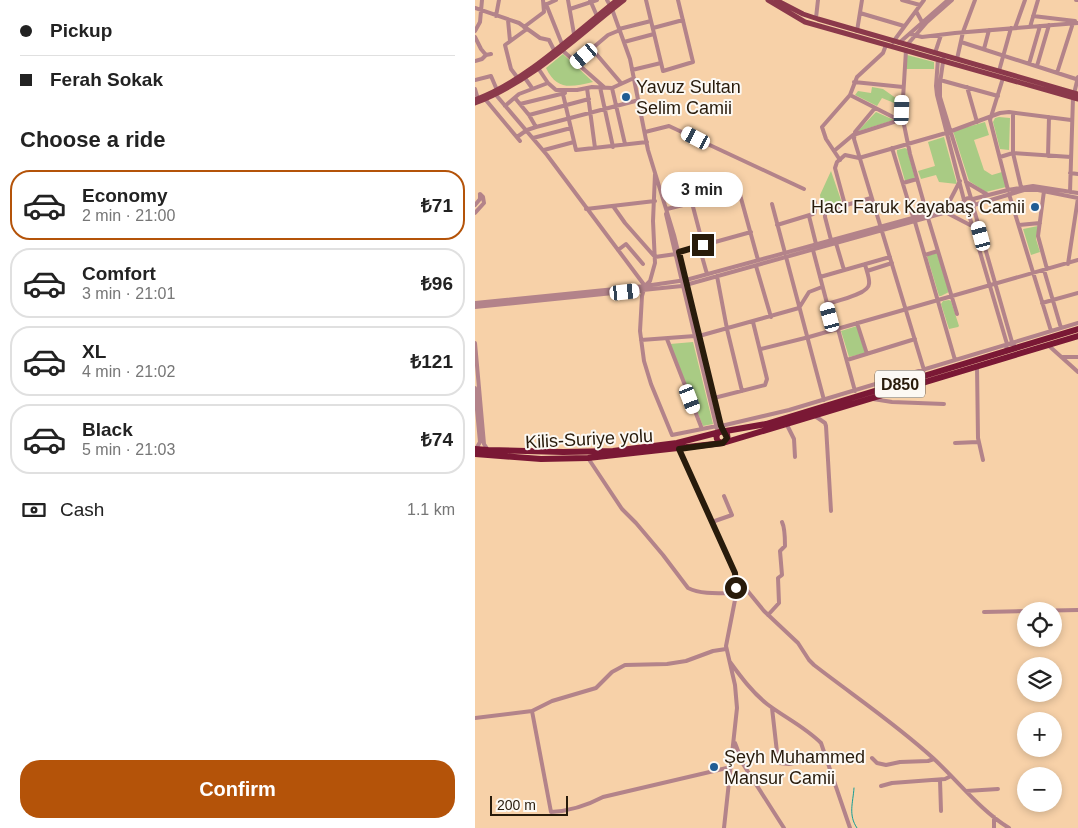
<!DOCTYPE html>
<html lang="en">
<head>
<meta charset="utf-8">
<style>
	body { margin:0; font-family:Helvetica,sans-serif; background:#f6f6f6; color:#222; height:100vh; display:flex; flex-direction:column; font-size:19px; white-space:nowrap }
	* { box-sizing:border-box; margin:0 }
	p { font-size:16px; color:#767676 }
	.icon { flex:none; width:28px; height:28px; fill:none; stroke:currentColor; stroke-width:2; stroke-linecap:round; stroke-linejoin:round }
	.map { position:relative; flex:1; overflow:hidden }
	.details { display:flex; flex-direction:column; background:#fff; width:475px }
	.details>* { flex:none }
	.top-card { display:grid; align-content:center; height:110px; padding:0 20px; background:#fff }
	.buttons { position:absolute; left:542px; top:602px; display:grid; gap:10px }
	.buttons a { display:grid; place-items:center; width:45px; height:45px; border-radius:50%; background:#fff; box-shadow:0 2px 8px #0003; font-size:25px }
	.scale { position:absolute; left:15px; bottom:12px; width:78px; box-sizing:border-box; padding-left:5px; border:2px solid #281b0b; border-top:0; font-size:14px; line-height:18px; white-space:nowrap; color:#281b0b; -webkit-text-stroke:4px #fcf9f4; paint-order:stroke }
	.end { position:absolute; width:22px; height:22px; margin:-11px; border:6px solid #281b0b; background:#fff; box-shadow:0 0 0 2px #fff }
	.from { border-radius:50% }
	.bubble { position:absolute; height:35px; border-radius:18px; background:#fff; box-shadow:0 2px 8px #0003; font-size:16px; font-weight:600; line-height:35px; text-align:center }
	.car { position:absolute; width:15px; height:30px; margin:-15px -8px; border-radius:6px; box-shadow:0 0 4px 1px #0007; background:linear-gradient(#fff 24%,#345 0 40%,#fff 0 76%,#345 0 86%,#fff 0) }
	.top-card b { display:flex; align-items:center; gap:18px; height:48px; font-size:19px }
	.top-card b+b { border-top:1px solid #e0e0e0 }
	.top-card i { width:12px; height:12px; background:#222 }
	ul { padding:0; list-style:none }
	li { display:flex; align-items:center; gap:15px; height:70px; margin:0 10px 8px; padding:0 10px; border:2px solid #e0e0e0; border-radius:20px }
	li div { flex:1 }
	li b { display:block; font-size:19px }
	li em { font-style:normal; font-weight:600 }
	li.active { border-color:#b45309 }
	li>.icon { width:45px; height:45px; stroke-width:1.5 }
	h2 { padding:0 20px; font-size:22px; line-height:60px }
	.pay { display:flex; align-items:center; gap:12px; height:55px; padding:0 20px; font-size:19px }
	.pay p { margin-inline-start:auto }
	.action { display:flex; gap:10px; margin-top:auto; padding:10px 20px }
	.action a { flex:1; height:58px; border-radius:20px; background:#b45309; color:#fff; font-size:20px; font-weight:600; line-height:58px; text-align:center }
	main { display:flex; flex:1; min-height:0 }
	.map>svg:first-child { display:block }
	.green { fill:#a9cb84 }
	.lines { fill:none; stroke-linecap:round; stroke-linejoin:round }
	.stream { stroke:#159d96; stroke-width:1 }
	.minor { stroke:#b3838a; stroke-width:4 }
	.major { stroke:#8b394b; stroke-width:5 }
	.highway { stroke:#7a1835; stroke-width:6 }
	.route { stroke:#281b0b; stroke-width:6 }
	.poi-dot { fill:#205d94; stroke:#fcf9f4; stroke-width:2 }
	.labels { text-anchor:middle; stroke-width:4; stroke-linejoin:round; paint-order:stroke }
	.shield { fill:#fcf9f4; stroke:#685e51; stroke-width:1 }
	.shield-label { font-size:16px; font-weight:bold; fill:#281b0b }
	.poi-label { font-size:18px; fill:#281b0b; stroke:#fcf9f4; text-anchor:start }
	.street-label { font-size:18px; fill:#281b0b; stroke:#fcf9f4 }
</style>
</head>
<body>
<main>
<section class="details">
<div class="top-card">
<b><i class="from"></i>Pickup</b>
<b><i></i>Ferah Sokak</b>
</div>
<h2>Choose a ride</h2>
<ul>
<li class="active"><svg class="icon" aria-label="car" viewBox="0 0 24 24"><path d="M5 17H2v-5l4-1 3-4h7l3 4 3 1v5h-3M9 17h6M6 11h13"/><circle cx="7" cy="17" r="2"/><circle cx="17" cy="17" r="2"/></svg><div><b>Economy</b><p>2 min · 21:00</p></div><em>₺71</em></li>
<li><svg class="icon" aria-label="car" viewBox="0 0 24 24"><path d="M5 17H2v-5l4-1 3-4h7l3 4 3 1v5h-3M9 17h6M6 11h13"/><circle cx="7" cy="17" r="2"/><circle cx="17" cy="17" r="2"/></svg><div><b>Comfort</b><p>3 min · 21:01</p></div><em>₺96</em></li>
<li><svg class="icon" aria-label="car" viewBox="0 0 24 24"><path d="M5 17H2v-5l4-1 3-4h7l3 4 3 1v5h-3M9 17h6M6 11h13"/><circle cx="7" cy="17" r="2"/><circle cx="17" cy="17" r="2"/></svg><div><b>XL</b><p>4 min · 21:02</p></div><em>₺121</em></li>
<li><svg class="icon" aria-label="car" viewBox="0 0 24 24"><path d="M5 17H2v-5l4-1 3-4h7l3 4 3 1v5h-3M9 17h6M6 11h13"/><circle cx="7" cy="17" r="2"/><circle cx="17" cy="17" r="2"/></svg><div><b>Black</b><p>5 min · 21:03</p></div><em>₺74</em></li>
</ul>
<div class="pay"><svg class="icon" aria-label="cash" viewBox="0 0 24 24"><path d="M3 7h18v10H3z"/><circle cx="12" cy="12" r="2"/></svg>Cash<p>1.1 km</p></div>
<div class="action"><a>Confirm</a></div>
</section>
<div class="map">
<svg width="603" height="828" viewBox="0 0 603 828">
	<rect width="100%" height="100%" fill="#f7d1a8"/>
	<path class="green" d="M88 54 117 81 118 82C96 87 82 91 71 68Z
		M432 55 459 62V69H431Z
		M397 87 408 89 425 101 424 105 407 98 402 106 380 95 383 91 396 93Z
		M401 112 419 120 384 131V130Z
		M524 117 535 118 534 150 525 149 518 122 520 118Z
		M510 122 514 135 499 140 509 170 517 175 527 172 531 187 511 192 494 181 478 131Z
		M469 137 482 184 464 182 461 175 446 179 443 171 460 166 453 142Z
		M430 148 432 149 440 178 430 181 422 153V150Z
		M356 171 367 203 347 209 345 195Z
		M563 226 561 239 565 252 556 255 548 229Z
		M462 253 474 292 466 296H464L452 256Z
		M474 300 476 301 484 326 483 327 474 329 466 304 468 301Z
		M382 326 390 353 374 357 366 331Z
		M218 342 238 424 228 426 195 344Z"/>
	<g class="lines">
		<path class="stream" d="M379 788C378 803 373 815 382 828"/>
		<path class="minor" d="M93 0 99 34
			M115 0 122 16
			M132 0 137 9 155 59 173 150 199 235 246 426 251 434
			M171 0 188 71 218 62 203 0
			M427 0 445 5
			M601 0H603
			M71 4 87 44
			M70 5 81 0
			M0 8 44 23 65 38 74 40 79 50
			M95 9 122 0
			M441 11 447 22
			M385 13 429 26
			M21 16 24 0
			M558 16 600 21
			M341 18 343 0
			M33 20 35 41
			M49 27 69 12 68 0
			M555 27 563 0
			M178 28 208 20
			M540 28 550 0
			M144 29 176 21
			M0 31 5 22 7 0
			M382 31 387 0
			M435 34 447 37 480 33 603 23
			M0 37 6 49 11 55 16 54
			M149 42 179 34
			M418 42 449 0
			M486 42 601 79
			M424 43 473 0
			M432 45 452 22 477 0
			M117 49 146 83
			M509 49 514 30
			M87 50 129 87
			M431 50 427 115 435 154 452 214
			M460 53 466 35
			M469 55 465 83V97L496 198
			M463 59 461 86 462 95 489 200
			M482 59 488 32 500 0
			M0 61 7 59 11 55
			M101 62 133 35 145 30
			M554 64 565 26
			M562 66 574 25
			M63 68 73 83 81 90H102L117 87 137 88 159 78
			M157 70 186 63
			M524 71 536 28
			M582 73 598 23
			M42 77 36 69 30 45 52 29
			M50 78 57 88
			M528 78 515 120 533 190
			M0 80 16 76 22 90
			M465 80 523 96
			M379 82 428 87
			M125 87 138 147
			M492 87 502 122
			M112 88 120 148
			M137 88 150 144
			M0 89 3 99
			M87 90 101 150 172 142
			M21 95 72 155 170 286
			M375 95 420 118H425
			M40 98 54 115 61 127
			M10 99 45 141
			M45 104 90 93
			M30 106 44 94 73 83
			M400 108 380 132 379 139 449 370
			M538 113V153L546 187
			M54 115 114 99
			M170 132 194 126 329 189
			M42 137 52 130 61 127 164 100
			M58 138 96 128
			M417 148 438 217
			M69 150 99 142
			M359 151 378 135 428 119
			M573 156 574 117
			M525 157 538 153 596 157
			M365 160 351 139 347 127 375 95 382 77 408 53 411 45
			M595 173 603 174
			M180 174 178 221 180 263 175 281 170 286 167 296 165 331 169 361 176 384 197 435 242 426
			M491 182 513 195
			M428 183 442 179
			M569 191 563 236 572 269
			M595 192 598 98 603 77
			M534 194 576 331
			M489 203a5 5 0 1 1 10 0a5 5 0 1 1-10 0Z
			M498 199 533 190 558 186 603 193
			M217 203 228 245
			M297 204 349 400
			M0 205 5 199V194
			M370 205 360 168 362 162 370 155 384 158 471 133 525 113 534 112 596 120
			M499 205 549 190H563L603 198
			M138 206 150 223 180 257 201 254
			M498 206 537 342 541 348
			M471 208 485 181
			M492 208 532 344 531 352
			M111 209 180 201
			M192 209 264 191 283 260
			M0 213 9 203 8 197 5 194
			M472 213 497 226
			M191 214 242 429
			M334 216 341 244
			M453 218 482 314
			M440 222 480 360
			M302 225 338 214 340 212V202
			M544 225 565 223
			M356 240 350 217V211L396 198
			M361 243 369 270
			M224 246 232 274
			M143 250 151 244 168 264
			M338 250 359 330
			M204 252 276 232
			M450 255 463 251
			M593 264 603 198
			M281 266 296 317
			M569 270 586 328
			M392 271 417 263
			M242 276 252 329 267 391
			M345 277 415 257
			M0 303 170 286 211 280 452 214 489 202
			M567 303 603 293
			M352 304C361 301 394 294 394 284 395 278 391 270 390 264
			M0 307 207 286 490 207
			M382 323 392 354
			M363 329 380 391
			M224 336 324 308 334 292 347 287
			M192 339 227 429
			M166 340 220 336
			M0 343 9 444 13 450
			M573 345 603 372
			M286 349 334 337 603 260
			M587 357H603
			M372 360 440 339
			M502 366 503 438 508 460
			M0 388 5 442 1 449
			M239 398 290 385 292 379 278 322
			M398 399 417 402 469 404
			M340 416 350 423 351 426 356 511
			M311 423 319 439 320 457
			M246 426 314 410 603 323
			M480 443 503 442
			M204 449 262 578 289 611 323 643 334 660 339 665C379 696 421 724 458 758 483 781 505 810 534 828
			M113 458 147 509 161 523 188 555 213 588C227 595 245 593 261 593
			M237 522 257 515 249 496
			M509 612 603 610
			M293 615 304 603 303 578 307 575 305 551 310 546C310 539 310 528 307 522
			M255 662C266 677 277 692 292 704 309 717 330 727 346 743L375 828
			M297 708 303 761 304 763 314 764 351 756
			M57 711 76 812C95 811 111 806 128 797L256 767
			M0 718 57 711 77 701 121 688 137 672 150 665 192 664 211 661 238 651 251 649
			M260 743 268 764 309 828
			M397 758 402 763 411 765 425 762 453 761 459 759
			M465 780 466 811
			M406 786 417 783 470 779 476 776
			M491 791 523 789
			M519 817V828
			M249 828 262 708 260 685 251 646 260 600V575"/>
		<path class="major" d="M293 0 330 22 603 99
			M301 0 328 14 343 19 603 94
			M2 99C51 81 101 32 142 0
			M0 103C58 81 101 37 149 0"/>
		<path class="highway" d="M241.5 437a5.5 5.5 0 1 1 11 0a5.5 5.5 0 1 1-11 0Z
			M0 449 13 450 88 452 138 451 202 443 245 432 291 424 603 329
			M0 454 66 459 113 458 248 443 603 336"/>
	</g>
	<g class="lines">
		<path class="route" d="M228 245 204 252 246 426 252 438 248 443 204 449 260 573 261 588"/>
	</g>
	<g class="poi-dot">
		<circle cx="151" cy="97" r="5"/>
		<circle cx="560" cy="207" r="5"/>
		<circle cx="239" cy="767" r="5"/>
	</g>
	<g class="labels">
		<rect class="shield" x="400" y="370.5" width="50" height="27" rx="4"/>
		<g class="shield-label">
			<text x="425" y="390">D850</text>
		</g>
		<g class="poi-label">
			<text x="161" y="93">Yavuz Sultan<tspan x="161" dy="21">Selim Camii</tspan></text>
			<text x="550" y="213" text-anchor="end">Hacı Faruk Kayabaş Camii</text>
			<text x="249" y="763">Şeyh Muhammed<tspan x="249" dy="21">Mansur Camii</tspan></text>
		</g>
		<g class="street-label">
			<text transform="translate(114 439) rotate(-3)" y="6">Kilis-Suriye yolu</text>
		</g>
	</g>
</svg>
<div class="buttons">
<a><svg class="icon" aria-label="locate" viewBox="0 0 24 24"><circle cx="12" cy="12" r="6"/><path d="M12 2v4M12 18v4M2 12h4M18 12h4"/></svg></a>
<a><svg class="icon" aria-label="layers" viewBox="0 0 24 24"><path d="M12 4l9 5-9 5-9-5zM3 14l9 5 9-5"/></svg></a>
<a>+</a>
<a>−</a>
</div>
<div class="scale">200 m</div>
<i class="end from" style="left:261px;top:588px"></i>
<i class="end" style="left:228px;top:245px"></i>
<div class="bubble" style="left:186px;top:172px;width:82px">3 min</div>
<i class="car" style="left:109px;top:56px;rotate:230deg"></i>
<i class="car" style="left:427px;top:110px;rotate:2deg"></i>
<i class="car" style="left:221px;top:138px;rotate:297deg"></i>
<i class="car" style="left:506px;top:236px;rotate:345deg"></i>
<i class="car" style="left:150px;top:292px;rotate:84deg"></i>
<i class="car" style="left:355px;top:317px;rotate:345deg"></i>
<i class="car" style="left:215px;top:399px;rotate:159deg"></i>
</div>
</main>
</body>
</html>
